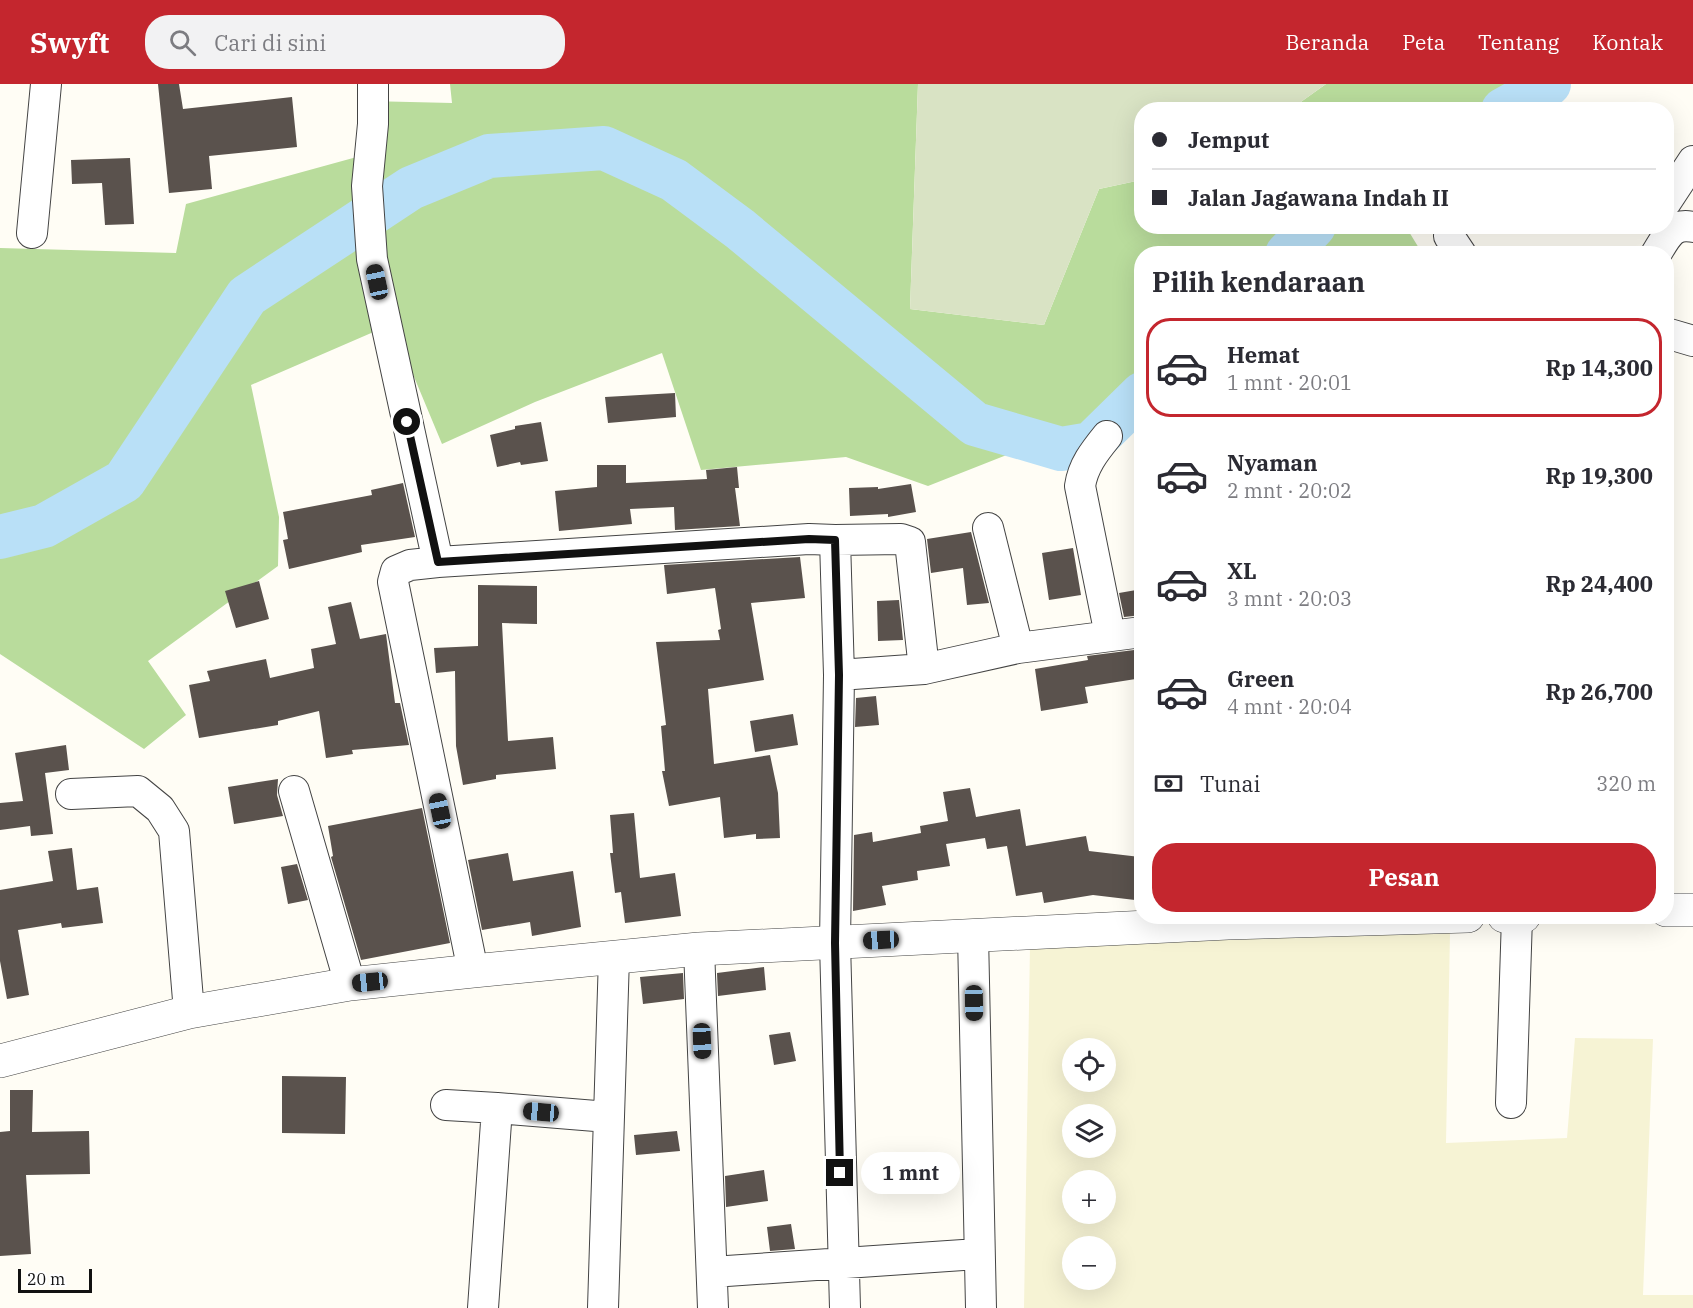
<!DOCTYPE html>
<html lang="id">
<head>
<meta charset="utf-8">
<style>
	body { margin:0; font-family:"IBM Plex Serif",serif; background:#f2f2f3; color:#2b2b33; height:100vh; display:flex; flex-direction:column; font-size:22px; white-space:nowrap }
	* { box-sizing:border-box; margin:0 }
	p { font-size:20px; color:#7c7c81 }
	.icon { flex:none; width:33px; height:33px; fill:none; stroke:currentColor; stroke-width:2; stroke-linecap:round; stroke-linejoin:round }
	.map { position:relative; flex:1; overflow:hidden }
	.details { position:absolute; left:1134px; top:162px; width:540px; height:678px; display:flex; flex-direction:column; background:#fff; border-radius:24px; box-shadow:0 6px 24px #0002 }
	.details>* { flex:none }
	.guide { position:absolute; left:1134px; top:18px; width:540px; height:132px; border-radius:24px; box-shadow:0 6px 24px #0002; display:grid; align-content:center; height:132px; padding:0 18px; background:#fff }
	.controls { position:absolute; left:1062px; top:954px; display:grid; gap:12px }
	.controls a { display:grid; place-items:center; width:54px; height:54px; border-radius:50%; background:#fff; box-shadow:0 6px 24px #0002; font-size:30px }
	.scale { position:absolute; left:18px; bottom:15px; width:74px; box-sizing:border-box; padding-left:6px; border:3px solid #111; border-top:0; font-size:16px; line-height:21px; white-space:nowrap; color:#111; -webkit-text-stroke:4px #fff; paint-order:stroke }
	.end { position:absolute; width:27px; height:27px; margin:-14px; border:8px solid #111; background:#fff; box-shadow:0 0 0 3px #fff }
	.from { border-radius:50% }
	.bubble { position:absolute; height:42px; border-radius:21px; background:#fff; box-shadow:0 6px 24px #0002; font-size:20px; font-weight:700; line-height:42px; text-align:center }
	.car { position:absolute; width:18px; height:36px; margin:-18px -9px; border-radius:8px; box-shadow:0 0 4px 2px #0007; background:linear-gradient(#222 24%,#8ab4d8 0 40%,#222 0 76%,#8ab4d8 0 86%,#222 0) }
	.guide b { display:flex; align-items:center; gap:21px; height:57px; font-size:22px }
	.guide b+b { border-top:2px solid #e1e1e2 }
	.guide i { width:15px; height:15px; background:#2b2b33 }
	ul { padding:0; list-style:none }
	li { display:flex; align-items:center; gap:18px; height:99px; margin:0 12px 9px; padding:0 6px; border:3px solid transparent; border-radius:24px }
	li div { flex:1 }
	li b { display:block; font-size:22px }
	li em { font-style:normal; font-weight:700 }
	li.selected { border-color:#c4262e }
	li>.icon { width:54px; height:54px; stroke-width:1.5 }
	h2 { padding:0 18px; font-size:27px; line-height:72px }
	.pay { display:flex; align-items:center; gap:15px; height:66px; padding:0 18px; font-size:22px }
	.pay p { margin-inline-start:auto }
	.cta { display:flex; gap:12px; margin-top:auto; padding:12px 18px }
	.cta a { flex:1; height:69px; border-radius:24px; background:#c4262e; color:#fff; font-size:24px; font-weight:700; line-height:69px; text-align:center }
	header { display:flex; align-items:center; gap:36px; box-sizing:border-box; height:84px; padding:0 30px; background:#c4262e; color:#fff }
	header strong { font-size:28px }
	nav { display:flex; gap:33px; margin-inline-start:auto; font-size:21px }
	.search { width:420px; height:54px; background:#f2f2f3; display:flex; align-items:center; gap:15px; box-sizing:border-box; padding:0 21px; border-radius:24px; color:#7c7c81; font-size:22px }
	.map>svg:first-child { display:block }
	.farmland { fill:#f6f3d4; fill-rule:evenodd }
	.forest { fill:#b9dc9c }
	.cemetery { fill:#d9e3c4 }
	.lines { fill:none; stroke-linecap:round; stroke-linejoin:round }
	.river { stroke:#b9e0f7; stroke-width:44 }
	.building { fill:#5a524d }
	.minor-casing { stroke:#444; stroke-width:32 }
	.tertiary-casing { stroke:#444; stroke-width:34 }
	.minor { stroke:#fff; stroke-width:30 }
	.tertiary { stroke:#fff; stroke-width:33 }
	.route { stroke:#111; stroke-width:8 }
</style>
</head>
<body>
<header>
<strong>Swyft</strong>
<div class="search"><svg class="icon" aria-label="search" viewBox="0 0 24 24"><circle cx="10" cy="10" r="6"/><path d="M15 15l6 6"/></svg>Cari di sini</div>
<nav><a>Beranda</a><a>Peta</a><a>Tentang</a><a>Kontak</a></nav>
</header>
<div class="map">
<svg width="1693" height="1224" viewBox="0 0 1693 1224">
	<rect width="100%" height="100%" fill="#fffdf5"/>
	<path class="farmland" d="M1450 849 1446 1059 1567 1054 1575 954 1653 955 1643 1211H1693V1224H1024L1030 862ZM1072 964H1106V998H1072ZM1072 1030H1106V1064H1072ZM1072 1096H1106V1130H1072ZM1072 1162H1106V1196H1072Z"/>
	<path class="forest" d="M450 0H918L910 225 1044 241 1099 105 1141 96 1142 142 1406 143 1422 169H1314L1296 143 1271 169 1142 170 1141 318 928 402 846 373 701 386 662 269 535 318 442 360 392 240 251 301 279 433 278 482 148 577 186 631 144 665 0 570V164L176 169 186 120 364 71 368 17 452 19Z
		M1326 0H1545L1506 25H1291Z"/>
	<path class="cemetery" d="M918 0H1326L1291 25 1142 26 1141 96 1099 105 1044 241 910 225Z"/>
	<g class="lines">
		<path class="river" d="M1503 26 1549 0
			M1287 170 1314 142
			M0 453 44 442 124 397 247 212 411 104 489 72 604 64 674 96 740 145 975 340 1061 365 1091 360 1142 310"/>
	</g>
	<path class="building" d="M158 0H179L183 25 292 13 297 63 209 72 212 105 169 109Z
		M130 74 134 140 105 141 102 99 72 100 71 76Z
		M675 309 676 333 608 339 605 313Z
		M541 338 548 377 521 381 520 378 497 383 490 351 515 345V342Z
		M597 381H626V399L707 395 706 386 737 383 739 404H735L740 442 675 446 674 423 630 425 632 440 559 447 555 407 597 403Z
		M403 399 415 453 361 461 362 468 289 485 283 456 288 455 283 428 372 411 371 406Z
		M911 400 916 428 888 433V430L850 432 849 404 878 403V405Z
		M971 448 989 519 967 521 963 484 931 489 927 455Z
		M1073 464 1081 511 1049 516 1042 469Z
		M800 473 805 514 751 519 764 596 708 605 714 680 770 671 778 709 780 754 756 755V750L724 754 720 713 669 722 662 687H665L661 642 666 641 656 558 720 556 718 546 721 545 715 504 667 510 664 481Z
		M259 497 269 535 236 544 225 507Z
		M478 501 537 502V540L502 539 508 657 553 653 556 685 496 691V695L463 701 456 662 455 587 436 589 434 564 478 562Z
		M1142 505V531L1124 533 1119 509Z
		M899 516 903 556 878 557 877 517Z
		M351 518 360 555 386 550 395 619H400L409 661 352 666 353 670 326 674 319 627 278 637V641L199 654 189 601 210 597 207 587 266 575 270 594 314 584 311 565 336 560 328 523Z
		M1142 565V594L1085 603 1088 619 1041 627 1035 585 1088 576 1087 572Z
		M876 612 879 641 855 643 856 614Z
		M793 630 798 661 755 668 750 637Z
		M66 661 69 686 45 689 53 750 31 752 30 742 0 746V719L23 717 15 669Z
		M278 695 277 711 283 732 234 740 228 703Z
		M970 704 976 733 1020 725 1026 762 1086 752 1089 767 1140 773 1135 816 1093 811 1044 819 1042 808 1016 812 1007 762 987 765 985 754 946 760 950 782 917 787 918 796 882 802 886 821 853 827 854 751 872 748 873 758 921 749 920 742 948 737 943 708Z
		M422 724 450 859 361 876 331 773 333 772 328 742Z
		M634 729 640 794 675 789 681 832 625 839 621 808 615 809 610 769H613L610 731Z
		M72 764 77 806 98 803 103 839 62 844 61 839 18 846 29 911 7 915 0 877V806L53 797 48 767Z
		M508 769 513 797 573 787 581 843 532 852 530 838 482 846 468 776Z
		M297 780 308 816 288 820 281 783Z
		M764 883 766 906 718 912 717 889Z
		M683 889 684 915 643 920 640 893Z
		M790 948 796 977 774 981 769 951Z
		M282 992 346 993 345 1050 282 1049Z
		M10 1006H33L32 1048 89 1047 90 1090 26 1091 31 1170 0 1172V1048L10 1047Z
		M677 1047 680 1067 636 1071 634 1051Z
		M764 1086 768 1117 726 1123 725 1092Z
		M791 1140 795 1165 770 1167 767 1143Z"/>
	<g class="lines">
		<defs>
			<path id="minor" d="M373 0V40L367 102 372 175 438 478
				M1666 118 1693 77
				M32 149 46 0
				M1449 152 1461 170
				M1656 170C1666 154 1672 138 1693 143
				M1666 249 1693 257
				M1107 352C1094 368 1083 382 1080 402L1110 551
				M988 444 1018 564
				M835 456 901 455 910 458 924 585
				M839 591 924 585 1018 564 1142 548
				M294 707 350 900
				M71 710 138 707 160 725 174 747 189 928
				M973 851 981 1224
				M699 865 713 1224
				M473 887 393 498 396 487 410 481 438 478 809 455 835 456 839 591 835 859 845 1224
				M1511 1019 1517 833
				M446 1021 497 1024 483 1224
				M497 1024 608 1033
				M712 1188 978 1170
				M603 1224 614 873"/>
			<path id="tertiary" d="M1666 826H1693
				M1504 832H1524
				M0 977 189 928 350 900 473 887 699 865 1228 839 1468 832"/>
		</defs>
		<use href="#minor" class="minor-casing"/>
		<use href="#tertiary" class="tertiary-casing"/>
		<use href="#minor" class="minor"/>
		<use href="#tertiary" class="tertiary"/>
	</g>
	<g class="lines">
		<path class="route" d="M407 338 438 478 809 455 835 456 839 591 835 859 840 1089"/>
	</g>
</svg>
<div class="controls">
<a><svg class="icon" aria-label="locate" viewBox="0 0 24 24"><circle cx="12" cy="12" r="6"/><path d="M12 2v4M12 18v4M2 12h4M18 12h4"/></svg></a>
<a><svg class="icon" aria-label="layers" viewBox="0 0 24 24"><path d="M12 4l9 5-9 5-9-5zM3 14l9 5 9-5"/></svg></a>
<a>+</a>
<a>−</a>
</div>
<div class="scale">20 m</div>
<i class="end from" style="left:407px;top:338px"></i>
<i class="end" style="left:840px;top:1089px"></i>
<div class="bubble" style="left:861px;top:1068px;width:99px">1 mnt</div>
<i class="car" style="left:377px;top:198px;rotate:348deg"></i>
<i class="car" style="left:440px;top:727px;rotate:348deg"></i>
<i class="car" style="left:881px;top:856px;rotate:267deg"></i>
<i class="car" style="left:370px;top:898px;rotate:264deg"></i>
<i class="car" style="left:974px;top:919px;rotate:179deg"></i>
<i class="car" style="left:702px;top:957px;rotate:178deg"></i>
<i class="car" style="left:541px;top:1028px;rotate:275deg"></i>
<div class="guide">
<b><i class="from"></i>Jemput</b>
<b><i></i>Jalan Jagawana Indah II</b>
</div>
<section class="details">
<h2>Pilih kendaraan</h2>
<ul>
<li class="selected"><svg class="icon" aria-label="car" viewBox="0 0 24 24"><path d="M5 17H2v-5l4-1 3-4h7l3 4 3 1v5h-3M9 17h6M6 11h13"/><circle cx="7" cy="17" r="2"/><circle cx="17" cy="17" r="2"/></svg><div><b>Hemat</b><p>1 mnt · 20:01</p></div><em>Rp 14,300</em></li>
<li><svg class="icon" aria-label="car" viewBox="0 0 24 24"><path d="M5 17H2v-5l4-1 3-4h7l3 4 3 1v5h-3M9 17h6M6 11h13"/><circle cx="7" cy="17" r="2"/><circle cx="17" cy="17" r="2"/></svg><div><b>Nyaman</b><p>2 mnt · 20:02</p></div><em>Rp 19,300</em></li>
<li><svg class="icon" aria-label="car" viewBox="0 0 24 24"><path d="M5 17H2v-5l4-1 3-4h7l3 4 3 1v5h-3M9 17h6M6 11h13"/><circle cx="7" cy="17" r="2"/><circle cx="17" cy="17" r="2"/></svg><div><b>XL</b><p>3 mnt · 20:03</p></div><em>Rp 24,400</em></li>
<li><svg class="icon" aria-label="car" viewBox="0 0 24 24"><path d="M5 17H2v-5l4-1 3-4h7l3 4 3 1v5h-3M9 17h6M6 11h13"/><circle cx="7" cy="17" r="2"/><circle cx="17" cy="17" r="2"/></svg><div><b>Green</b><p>4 mnt · 20:04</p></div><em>Rp 26,700</em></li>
</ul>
<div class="pay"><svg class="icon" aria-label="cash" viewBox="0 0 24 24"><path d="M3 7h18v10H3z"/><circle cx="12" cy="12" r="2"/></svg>Tunai<p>320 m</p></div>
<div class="cta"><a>Pesan</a></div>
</section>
</div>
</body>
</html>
